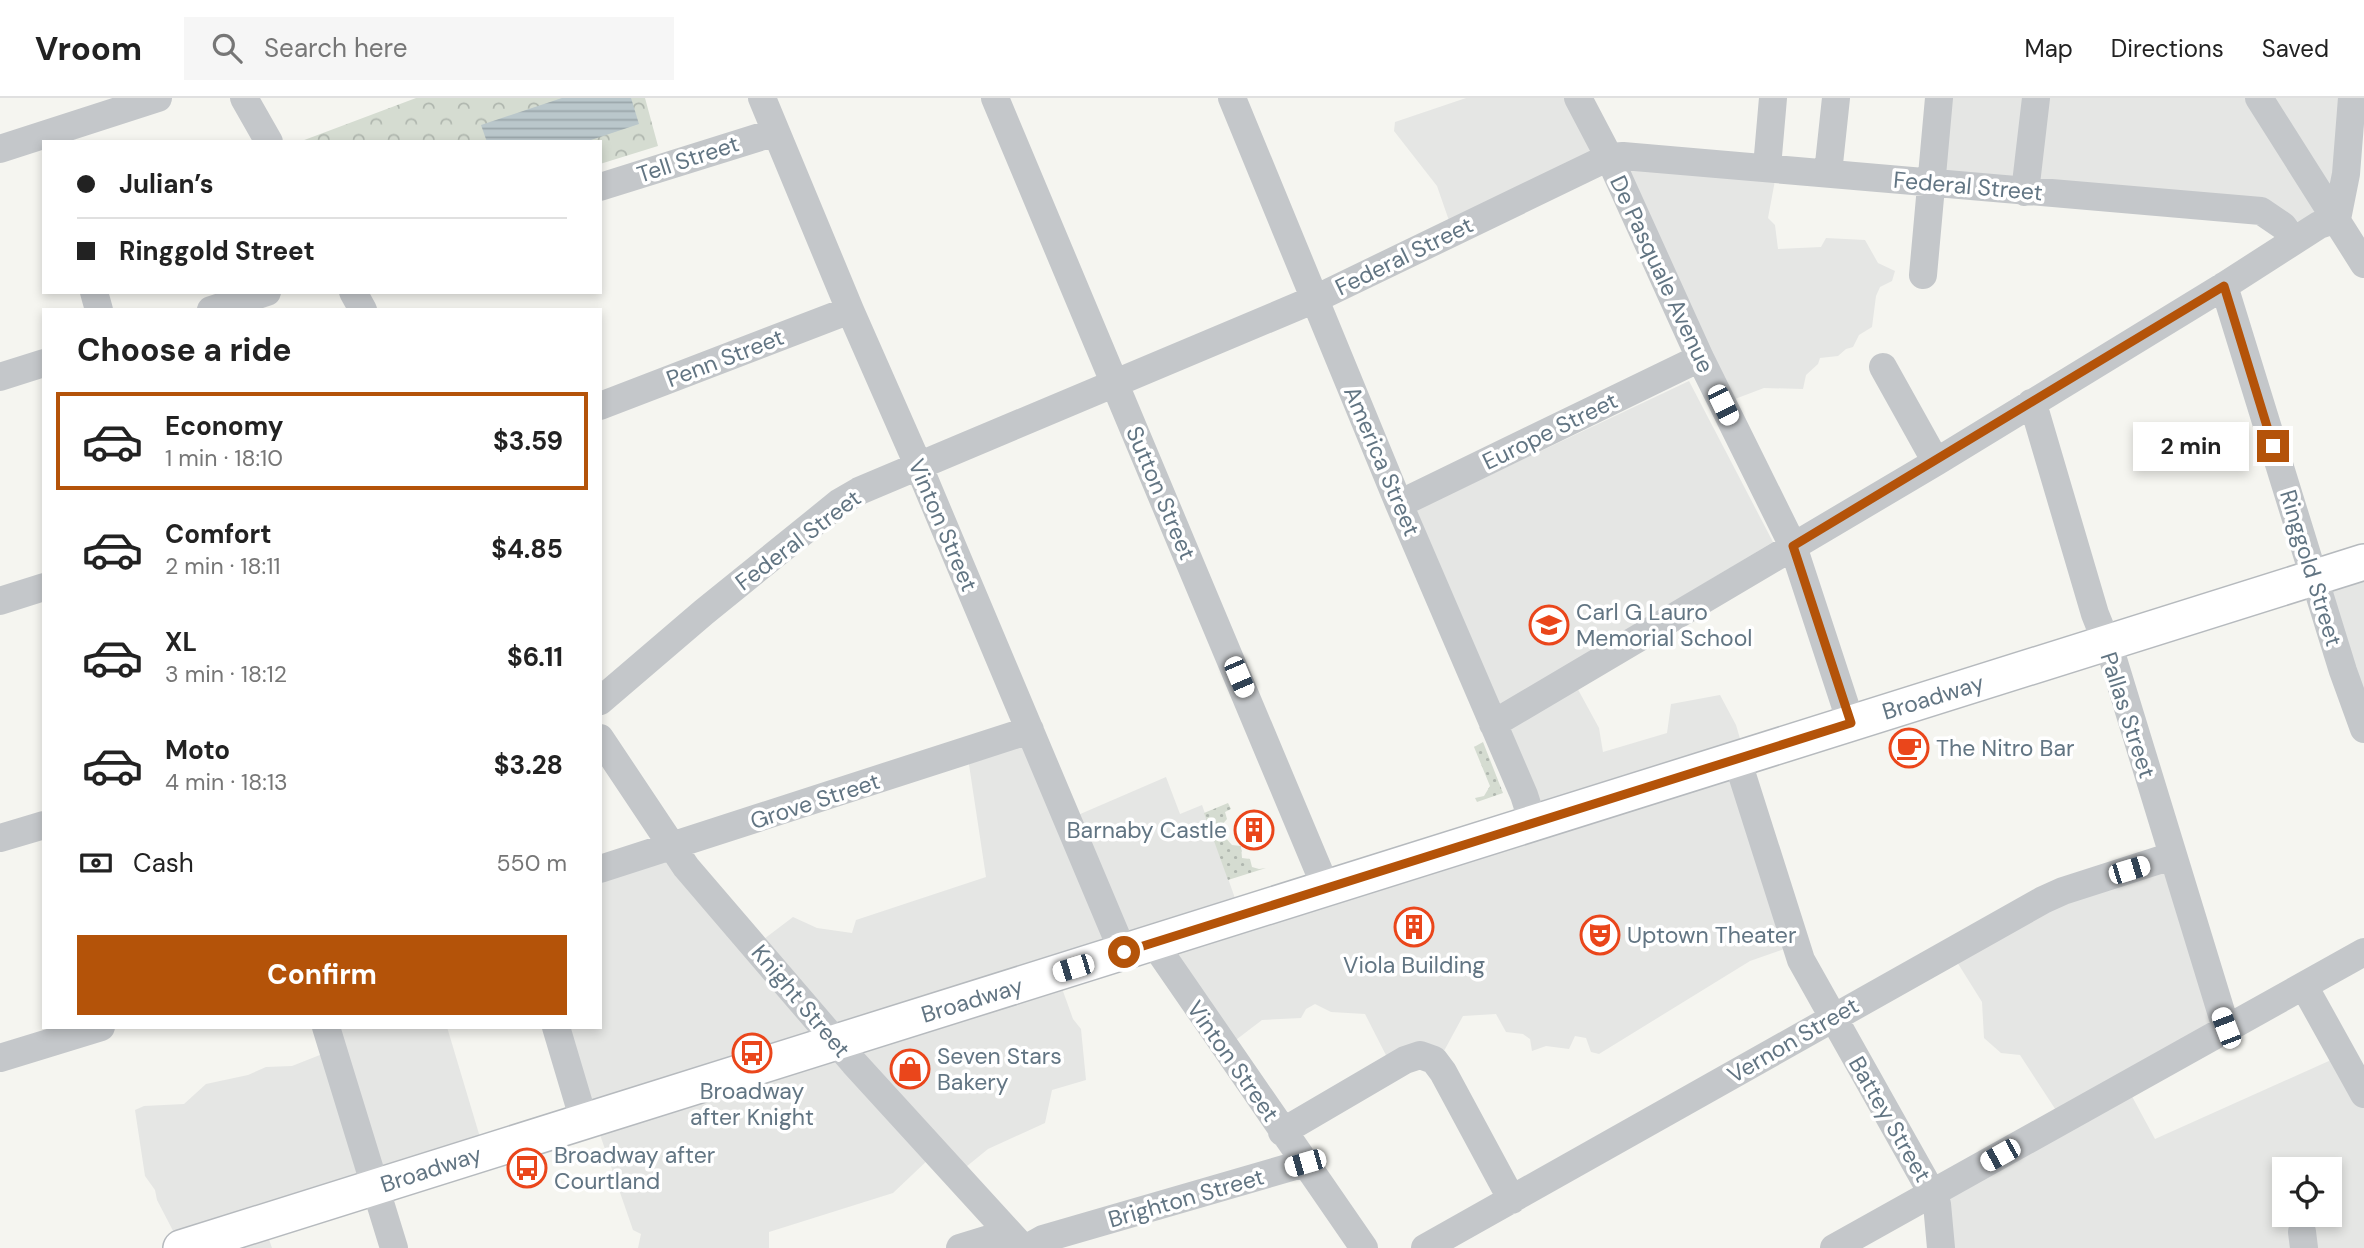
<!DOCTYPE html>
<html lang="en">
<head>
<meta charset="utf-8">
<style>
	body { margin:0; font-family:"DM Sans",sans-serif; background:#f6f6f6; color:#222; height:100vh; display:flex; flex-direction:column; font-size:26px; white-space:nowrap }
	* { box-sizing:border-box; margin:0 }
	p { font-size:23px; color:#767676 }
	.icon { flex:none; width:38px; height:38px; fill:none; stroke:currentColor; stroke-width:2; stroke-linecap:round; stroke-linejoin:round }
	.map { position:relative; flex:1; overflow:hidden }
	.side { position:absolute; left:42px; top:210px; width:560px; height:721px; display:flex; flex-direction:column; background:#fff; border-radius:0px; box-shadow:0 4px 10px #0003 }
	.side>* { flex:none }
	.hud { position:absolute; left:42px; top:42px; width:560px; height:154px; border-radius:0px; box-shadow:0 4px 10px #0003; display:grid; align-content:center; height:154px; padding:0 35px; background:#fff }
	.tools { position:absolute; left:2272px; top:1059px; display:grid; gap:14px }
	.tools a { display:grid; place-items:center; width:70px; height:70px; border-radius:0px; background:#fff; box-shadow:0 4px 10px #0003; font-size:35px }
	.end { position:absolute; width:32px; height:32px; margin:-16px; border:9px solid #b45309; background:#fff; box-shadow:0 0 0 4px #fff }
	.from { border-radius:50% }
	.bubble { position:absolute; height:49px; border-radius:0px; background:#fff; box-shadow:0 4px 10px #0003; font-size:23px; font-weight:700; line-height:49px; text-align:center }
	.car { position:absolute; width:21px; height:42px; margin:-21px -10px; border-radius:9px; box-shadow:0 0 5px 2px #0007; background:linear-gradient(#fff 24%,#345 0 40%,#fff 0 76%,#345 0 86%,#fff 0) }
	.hud b { display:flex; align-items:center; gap:24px; height:66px; font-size:26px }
	.hud b+b { border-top:2px solid #e0e0e0 }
	.hud i { width:18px; height:18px; background:#222 }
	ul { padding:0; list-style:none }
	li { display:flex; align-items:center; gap:21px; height:98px; margin:0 14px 10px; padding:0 21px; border:4px solid transparent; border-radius:0px }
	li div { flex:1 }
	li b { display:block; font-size:26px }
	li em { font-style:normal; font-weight:700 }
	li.on { border-color:#b45309 }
	li>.icon { width:63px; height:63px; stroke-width:1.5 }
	h2 { padding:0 35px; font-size:32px; line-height:84px }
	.pay { display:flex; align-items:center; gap:18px; height:77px; padding:0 35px; font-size:26px }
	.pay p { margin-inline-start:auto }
	.cta { display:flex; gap:14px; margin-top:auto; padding:14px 35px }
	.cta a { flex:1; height:80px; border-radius:0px; background:#b45309; color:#fff; font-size:28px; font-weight:700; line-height:80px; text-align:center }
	header { display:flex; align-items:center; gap:42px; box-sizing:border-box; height:98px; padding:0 35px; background:#fff; border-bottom:2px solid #e0e0e0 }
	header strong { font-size:33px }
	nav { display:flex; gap:38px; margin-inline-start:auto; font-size:24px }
	.search { width:490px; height:63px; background:#f6f6f6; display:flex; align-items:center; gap:18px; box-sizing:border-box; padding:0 24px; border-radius:0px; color:#767676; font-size:26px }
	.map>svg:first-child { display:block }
	.built { fill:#e5e6e4; fill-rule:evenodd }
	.grass { fill:url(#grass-dots) }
	.park { fill:url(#park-crowns) }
	.water { fill:url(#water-rules) }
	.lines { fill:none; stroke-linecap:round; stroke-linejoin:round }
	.major-casing { stroke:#b6babe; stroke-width:38 }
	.minor { stroke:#c4c7ca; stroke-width:28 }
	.major { stroke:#fff; stroke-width:35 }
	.route { stroke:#b45309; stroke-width:9 }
	.labels { text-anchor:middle; stroke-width:7; stroke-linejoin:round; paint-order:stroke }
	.street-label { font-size:23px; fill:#627583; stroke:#fff }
	.poi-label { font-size:23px; fill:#627583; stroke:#fff; text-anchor:start }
</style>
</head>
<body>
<header>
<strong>Vroom</strong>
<div class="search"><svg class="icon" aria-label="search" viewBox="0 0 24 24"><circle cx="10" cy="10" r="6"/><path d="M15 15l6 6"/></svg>Search here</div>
<nav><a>Map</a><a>Directions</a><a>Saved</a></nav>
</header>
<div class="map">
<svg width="2364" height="1150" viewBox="0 0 2364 1150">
	<defs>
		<pattern id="grass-dots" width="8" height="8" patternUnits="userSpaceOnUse" patternTransform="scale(1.75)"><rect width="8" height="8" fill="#d5dcd1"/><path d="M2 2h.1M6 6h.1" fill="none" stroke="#b0b7af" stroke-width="1.8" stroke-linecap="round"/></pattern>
		<pattern id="park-crowns" width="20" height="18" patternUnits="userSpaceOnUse" patternTransform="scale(1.75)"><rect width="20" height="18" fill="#d5dcd1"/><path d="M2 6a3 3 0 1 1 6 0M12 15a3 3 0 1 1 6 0" fill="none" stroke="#b0b7af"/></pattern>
		<pattern id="water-rules" width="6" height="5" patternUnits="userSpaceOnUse" patternTransform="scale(1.75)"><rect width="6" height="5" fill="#bac7cb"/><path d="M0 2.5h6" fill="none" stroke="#9ba6aa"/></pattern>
	</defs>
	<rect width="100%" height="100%" fill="#f5f5f0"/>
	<path class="built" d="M1466 0H1580L1611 60 1454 137 1437 88 1394 33 1395 24Z
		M1940 0H2353L2334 129 2226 114 1936 88Z
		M1617 64 1776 77 1768 120 1775 127 1778 151 1821 149 1826 140 1865 142 1878 165 1895 173 1892 183 1880 189 1876 198 1872 229 1859 237 1853 249 1846 251 1838 258 1820 260 1818 266 1806 277 1803 291 1764 290 1727 304Z
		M1689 283 1773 444 1498 609 1414 413Z
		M2364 469V628L2319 486Z
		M1575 586 1599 630 1603 654 1667 635 1671 606 1720 597 1736 627 1746 661 1793 848 1750 863 1599 956 1591 954 1586 940 1575 938 1569 951 1546 948 1532 953 1530 941 1523 936 1506 934 1496 916 1463 918 1438 964 1389 963 1365 916 1331 914 1315 906 1306 911 1301 920 1262 922 1224 951 1148 853 1059 882 1073 921 1081 931 1086 982 1052 992 1045 1025 988 1051 956 1077 931 1059 893 1095 769 1134V1150H638L641 1136 633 1132 597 1028 557 929H600V774L669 754 756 847 793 819 817 830 852 835 856 822 986 779 968 660 1031 637 1071 720 1166 679 1180 716 1202 707 1242 820 1526 733 1500 633Z
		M2179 770 2228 928 2128 991 2155 1041 2340 958 2364 986V1150H1938L1934 1111 2063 1023 2020 957 2001 955 1984 940 1982 904 1957 864 2046 802ZM2284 1071H2329V1116H2284Z
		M328 929H447L485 1056 265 1130 272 1150H182L157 1102 155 1092 145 1078 135 1012 144 1008 184 1006 206 986 248 977 266 969 292 968 330 953Z"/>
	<path class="grass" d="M1483 644 1503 695 1477 704 1475 700 1484 698 1490 688 1474 649Z
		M1228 705 1231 711 1225 714 1227 721 1221 728V735L1232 747 1241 748 1242 760 1250 761 1252 769 1259 771 1266 770 1228 782 1204 715Z"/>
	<path class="park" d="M416 0H645L658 48 600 66V44H299Z"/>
	<path class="water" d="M562 0H631L639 26 585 44H487L481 27Z"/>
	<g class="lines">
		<defs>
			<path id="major" d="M181 1150 2364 464"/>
		</defs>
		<use href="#major" class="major-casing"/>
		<path class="minor" d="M244 0 269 44
			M762 0 850 212 919 369 1123 854
			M995 0 1326 790
			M1232 0 1399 406 1524 697 1533 725
			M1578 0 1609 59 1700 260 1793 448 1851 625
			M2259 0 2364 166
			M0 51 158 0
			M1767 69 1773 0
			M1828 75 1836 0
			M600 89 776 34
			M2025 94 2036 0
			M2337 121 2346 76 2352 0
			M1923 177 1939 0
			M2224 188 2343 573 2364 631
			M94 194 99 212
			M353 194 363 212
			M211 212 267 194
			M1883 269 1936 364
			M0 279 44 265
			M2031 305 2036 316 2095 516 2113 561 2226 930
			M600 308 850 212
			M1399 406 1700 260
			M0 503 44 489
			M600 603 704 514 840 404 859 393 1315 201 1609 59 1623 58 2261 113 2283 128 2294 143
			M1493 626 1936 364 2224 188 2319 127 2337 121
			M600 640 686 769 854 965 1023 1150
			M1737 661 1801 862 1932 1095 1937 1106 1941 1150
			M0 740 44 727
			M600 771 1030 632
			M1153 844 1364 1150
			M2304 888 2364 996
			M326 929 394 1150
			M556 929 584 1023
			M0 960 101 929
			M1282 1034 1405 962 1420 957 1434 962 1443 974 1512 1102
			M2302 1134 2304 1150
			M960 1150 1009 1135
			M1027 1150 1043 1141 1305 1065
			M1425 1150 2043 802 2063 793 2172 758
			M1834 1150 2364 854"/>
		<use href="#major" class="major"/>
	</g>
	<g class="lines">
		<path class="route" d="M1124 854 1851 625 1793 448 2224 188 2273 348"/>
	</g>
	<defs>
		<symbol id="school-ring" viewBox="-11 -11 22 22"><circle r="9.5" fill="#fff" stroke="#ea461b" stroke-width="1.5"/><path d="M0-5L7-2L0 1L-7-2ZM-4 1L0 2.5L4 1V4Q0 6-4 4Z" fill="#ea461b"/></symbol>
		<symbol id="cafe-ring" viewBox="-11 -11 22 22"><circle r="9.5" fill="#fff" stroke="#ea461b" stroke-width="1.5"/><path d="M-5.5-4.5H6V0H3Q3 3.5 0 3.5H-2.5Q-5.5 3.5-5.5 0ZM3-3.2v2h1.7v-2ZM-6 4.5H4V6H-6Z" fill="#ea461b"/></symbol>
		<symbol id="building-ring" viewBox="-11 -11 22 22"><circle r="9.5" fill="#fff" stroke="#ea461b" stroke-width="1.5"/><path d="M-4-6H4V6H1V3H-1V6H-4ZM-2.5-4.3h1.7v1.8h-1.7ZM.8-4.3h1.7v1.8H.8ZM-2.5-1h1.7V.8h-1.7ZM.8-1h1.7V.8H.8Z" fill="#ea461b"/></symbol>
		<symbol id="theatre-ring" viewBox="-11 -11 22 22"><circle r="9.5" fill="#fff" stroke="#ea461b" stroke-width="1.5"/><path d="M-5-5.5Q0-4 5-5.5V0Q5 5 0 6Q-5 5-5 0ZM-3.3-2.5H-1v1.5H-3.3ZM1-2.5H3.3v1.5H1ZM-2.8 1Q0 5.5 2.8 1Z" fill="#ea461b"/></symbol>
		<symbol id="bus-ring" viewBox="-11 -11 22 22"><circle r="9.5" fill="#fff" stroke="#ea461b" stroke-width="1.5"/><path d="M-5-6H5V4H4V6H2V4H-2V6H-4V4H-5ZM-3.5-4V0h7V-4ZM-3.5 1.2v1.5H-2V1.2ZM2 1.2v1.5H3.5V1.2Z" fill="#ea461b"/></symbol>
		<symbol id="shop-ring" viewBox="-11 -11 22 22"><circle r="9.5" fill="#fff" stroke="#ea461b" stroke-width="1.5"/><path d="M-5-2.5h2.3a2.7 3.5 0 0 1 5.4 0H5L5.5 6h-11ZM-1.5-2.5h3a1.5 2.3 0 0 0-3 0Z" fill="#ea461b"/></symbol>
	</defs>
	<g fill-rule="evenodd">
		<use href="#school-ring" x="1527" y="505" width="44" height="44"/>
		<use href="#cafe-ring" x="1887" y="628" width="44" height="44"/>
		<use href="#building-ring" x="1232" y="710" width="44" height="44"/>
		<use href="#building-ring" x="1392" y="807" width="44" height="44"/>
		<use href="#theatre-ring" x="1578" y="815" width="44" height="44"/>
		<use href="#bus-ring" x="730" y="933" width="44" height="44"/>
		<use href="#shop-ring" x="888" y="949" width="44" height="44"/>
		<use href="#bus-ring" x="505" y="1048" width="44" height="44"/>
	</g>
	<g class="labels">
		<g class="street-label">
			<text transform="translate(688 61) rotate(-18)" y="8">Tell Street</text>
			<text transform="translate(1968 88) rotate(5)" y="8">Federal Street</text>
			<text transform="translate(1404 158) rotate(-26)" y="8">Federal Street</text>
			<text transform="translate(1662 176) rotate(65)" y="8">De Pasquale Avenue</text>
			<text transform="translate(725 260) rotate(-21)" y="8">Penn Street</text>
			<text transform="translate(1550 333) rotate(-26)" y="8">Europe Street</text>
			<text transform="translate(1382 363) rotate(67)" y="8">America Street</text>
			<text transform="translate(1161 395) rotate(67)" y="8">Sutton Street</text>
			<text transform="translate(943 427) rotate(67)" y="8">Vinton Street</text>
			<text transform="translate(798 442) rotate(-37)" y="8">Federal Street</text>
			<text transform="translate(2311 470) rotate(73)" y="8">Ringgold Street</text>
			<text transform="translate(1933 599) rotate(-17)" y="8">Broadway</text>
			<text transform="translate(2128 617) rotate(72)" y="8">Pallas Street</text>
			<text transform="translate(815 703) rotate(-18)" y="8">Grove Street</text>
			<text transform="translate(972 902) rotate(-17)" y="8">Broadway</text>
			<text transform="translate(801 903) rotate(50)" y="8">Knight Street</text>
			<text transform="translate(1793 942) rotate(-30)" y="8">Vernon Street</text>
			<text transform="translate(1233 963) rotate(55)" y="8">Vinton Street</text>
			<text transform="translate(1890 1021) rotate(60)" y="8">Battey Street</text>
			<text transform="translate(431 1071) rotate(-18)" y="8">Broadway</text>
			<text transform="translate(1186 1100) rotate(-16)" y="8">Brighton Street</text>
		</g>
		<g class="poi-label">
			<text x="1576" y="522">Carl G Lauro<tspan x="1576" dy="26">Memorial School</tspan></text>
			<text x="1936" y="658">The Nitro Bar</text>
			<text x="1227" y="740" text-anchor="end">Barnaby Castle</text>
			<text x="1627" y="845">Uptown Theater</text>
			<text x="1414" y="875" text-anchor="middle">Viola Building</text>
			<text x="937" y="966">Seven Stars<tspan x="937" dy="26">Bakery</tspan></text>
			<text x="752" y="1001" text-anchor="middle">Broadway<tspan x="752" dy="26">after Knight</tspan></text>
			<text x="554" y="1065">Broadway after<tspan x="554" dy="26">Courtland</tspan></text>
		</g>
	</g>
</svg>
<div class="tools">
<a><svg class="icon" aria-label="locate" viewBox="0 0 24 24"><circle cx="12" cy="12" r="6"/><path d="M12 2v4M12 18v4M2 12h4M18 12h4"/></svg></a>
</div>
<i class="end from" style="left:1124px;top:854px"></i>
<i class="end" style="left:2273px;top:348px"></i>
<div class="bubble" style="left:2133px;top:324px;width:116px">2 min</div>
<i class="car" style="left:1723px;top:307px;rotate:154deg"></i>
<i class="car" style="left:1239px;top:579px;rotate:157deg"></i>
<i class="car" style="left:2129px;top:772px;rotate:73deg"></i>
<i class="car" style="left:1073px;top:870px;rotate:253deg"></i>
<i class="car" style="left:2226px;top:930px;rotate:339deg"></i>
<i class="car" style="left:2000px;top:1057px;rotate:241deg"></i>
<i class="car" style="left:1305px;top:1065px;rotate:254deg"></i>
<div class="hud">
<b><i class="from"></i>Julian’s</b>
<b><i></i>Ringgold Street</b>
</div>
<section class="side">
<h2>Choose a ride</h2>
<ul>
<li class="on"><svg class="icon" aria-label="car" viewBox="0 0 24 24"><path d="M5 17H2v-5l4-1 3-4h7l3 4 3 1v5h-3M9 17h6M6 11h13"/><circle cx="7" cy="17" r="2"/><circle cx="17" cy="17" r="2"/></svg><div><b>Economy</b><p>1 min · 18:10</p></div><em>$3.59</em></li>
<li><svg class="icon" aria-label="car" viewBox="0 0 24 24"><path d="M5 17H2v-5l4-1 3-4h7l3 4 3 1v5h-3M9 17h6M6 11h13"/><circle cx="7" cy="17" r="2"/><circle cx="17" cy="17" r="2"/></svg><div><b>Comfort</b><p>2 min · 18:11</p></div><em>$4.85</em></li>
<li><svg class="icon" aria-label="car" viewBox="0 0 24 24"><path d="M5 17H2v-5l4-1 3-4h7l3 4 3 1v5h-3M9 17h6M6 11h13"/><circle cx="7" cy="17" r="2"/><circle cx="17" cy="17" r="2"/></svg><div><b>XL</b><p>3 min · 18:12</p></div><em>$6.11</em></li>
<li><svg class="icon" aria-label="car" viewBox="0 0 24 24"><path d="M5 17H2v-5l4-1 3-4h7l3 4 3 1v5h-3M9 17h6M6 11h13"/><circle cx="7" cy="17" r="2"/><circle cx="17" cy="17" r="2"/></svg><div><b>Moto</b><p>4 min · 18:13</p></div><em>$3.28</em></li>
</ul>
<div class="pay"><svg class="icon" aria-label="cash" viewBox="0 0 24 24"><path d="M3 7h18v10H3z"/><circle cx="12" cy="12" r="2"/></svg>Cash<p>550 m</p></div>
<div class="cta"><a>Confirm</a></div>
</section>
</div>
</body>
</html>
